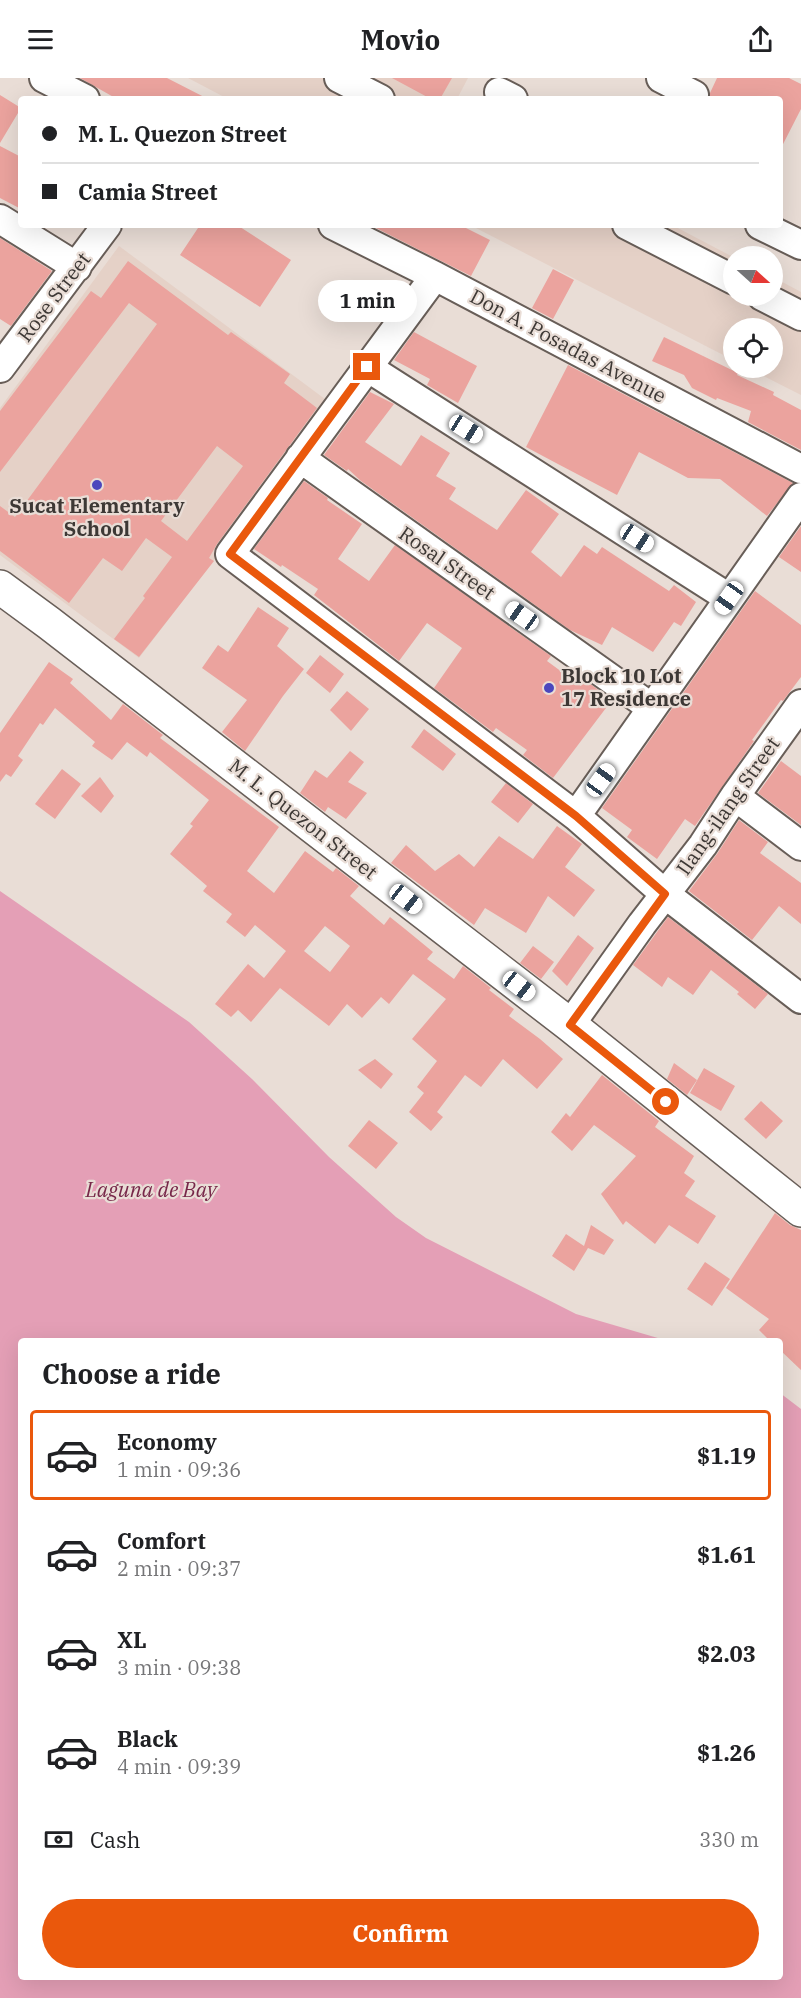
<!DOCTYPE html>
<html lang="en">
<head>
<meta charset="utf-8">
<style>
	body { margin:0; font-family:"IBM Plex Serif",serif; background:#f6f6f6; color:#202124; height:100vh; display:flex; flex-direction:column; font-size:22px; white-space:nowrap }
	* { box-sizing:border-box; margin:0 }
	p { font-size:20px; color:#757577 }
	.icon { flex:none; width:33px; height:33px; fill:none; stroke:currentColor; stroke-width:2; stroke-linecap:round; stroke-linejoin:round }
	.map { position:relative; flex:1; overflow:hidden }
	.side { position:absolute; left:18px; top:1260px; width:765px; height:642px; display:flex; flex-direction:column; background:#fff; border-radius:6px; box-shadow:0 6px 24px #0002 }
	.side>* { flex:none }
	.top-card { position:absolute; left:18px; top:18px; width:765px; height:132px; border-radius:6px; box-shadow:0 6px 24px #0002; display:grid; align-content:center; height:132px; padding:0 24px; background:#fff }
	.needle { width:39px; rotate:111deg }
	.fabs { position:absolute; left:723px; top:168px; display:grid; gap:12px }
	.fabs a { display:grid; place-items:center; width:60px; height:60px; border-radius:50%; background:#fff; box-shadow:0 6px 24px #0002; font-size:30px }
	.end { position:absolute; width:27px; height:27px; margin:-14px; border:8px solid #ea580c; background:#fff; box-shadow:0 0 0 3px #fff }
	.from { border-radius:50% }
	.bubble { position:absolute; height:42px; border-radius:21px; background:#fff; box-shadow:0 6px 24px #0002; font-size:20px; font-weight:800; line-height:42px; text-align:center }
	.car { position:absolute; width:18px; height:36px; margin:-18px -9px; border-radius:8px; box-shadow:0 0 4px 2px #0007; background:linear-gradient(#fff 24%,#345 0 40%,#fff 0 76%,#345 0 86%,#fff 0) }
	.top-card b { display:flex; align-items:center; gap:21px; height:57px; font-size:22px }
	.top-card b+b { border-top:2px solid #e0e0e0 }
	.top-card i { width:15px; height:15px; background:#202124 }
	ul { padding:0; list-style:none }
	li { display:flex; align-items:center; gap:18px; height:90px; margin:0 12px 9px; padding:0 12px; border:3px solid transparent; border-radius:6px }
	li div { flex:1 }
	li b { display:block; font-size:22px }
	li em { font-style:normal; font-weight:800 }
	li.on { border-color:#ea580c }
	li>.icon { width:54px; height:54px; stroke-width:1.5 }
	h2 { padding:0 24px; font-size:27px; line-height:72px }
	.pay { display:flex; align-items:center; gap:15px; height:66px; padding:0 24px; font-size:22px }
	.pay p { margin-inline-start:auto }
	.cta { display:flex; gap:12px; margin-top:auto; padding:12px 24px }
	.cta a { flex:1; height:69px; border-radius:36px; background:#ea580c; color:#fff; font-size:24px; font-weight:800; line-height:69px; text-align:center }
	header { display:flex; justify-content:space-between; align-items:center; height:78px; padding:0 24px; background:#fff; font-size:27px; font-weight:800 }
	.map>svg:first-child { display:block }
	.built { fill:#e5d1c7 }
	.water { fill:#e49fb6 }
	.building { fill:#eba39e; fill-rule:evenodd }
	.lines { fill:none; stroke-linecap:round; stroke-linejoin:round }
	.minor-casing { stroke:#685e58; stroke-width:32 }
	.major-casing { stroke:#685e58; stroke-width:36 }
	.minor { stroke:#fff; stroke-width:28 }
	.major { stroke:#fff; stroke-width:33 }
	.route { stroke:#ea580c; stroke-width:8 }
	.poi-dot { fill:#4c47bd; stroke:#e9ddd6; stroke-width:2 }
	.labels { text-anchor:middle; stroke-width:4.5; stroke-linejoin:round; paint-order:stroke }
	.street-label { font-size:20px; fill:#3d3835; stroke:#e9ddd6 }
	.poi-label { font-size:20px; font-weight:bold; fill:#3d3835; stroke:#e9ddd6 }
	.water-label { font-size:21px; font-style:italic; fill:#772749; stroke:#e9ddd6 }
</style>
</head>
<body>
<header><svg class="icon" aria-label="menu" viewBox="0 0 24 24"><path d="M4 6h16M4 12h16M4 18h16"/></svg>Movio<svg class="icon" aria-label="share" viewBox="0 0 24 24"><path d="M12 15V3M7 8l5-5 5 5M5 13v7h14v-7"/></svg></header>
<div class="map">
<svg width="801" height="1920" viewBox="0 0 801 1920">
	<rect width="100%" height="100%" fill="#e9ddd6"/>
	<path class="built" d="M188 0H468L457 21H228Z
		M470 147H672L733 179 734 218H772L773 199 801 214V317L748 290H772V250H734L733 282Z
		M119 168 333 327 139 580 0 477V330Z"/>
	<path class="water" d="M0 813 189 944 252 1001 329 1079 396 1139 426 1160 576 1236 668 1263H21V1899H780V1315L801 1331V1920H0Z"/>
	<path class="building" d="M80 0H167L208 21H117Z
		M392 0H452L440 21H431Z
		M717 0H789L801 6V31L780 72V21H710V15Z
		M0 17 21 30 0 65Z
		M0 68 21 79V131L0 120Z
		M200 147H237L291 182 260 229 180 177Z
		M370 147H460L490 162 471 198Z
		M0 160 52 193 11 248 0 241Z
		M128 183 228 257 231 254 290 296 284 305 317 330 217 466 209 480 214 483 139 579 114 561 145 520 143 518 172 479 146 460 122 493 103 480 69 525 0 473V428L15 439 157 246 129 225 0 394V333L91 213 101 220ZM217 368 243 388 187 463 161 443Z
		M553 191 574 202 553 241 532 230Z
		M414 254 477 288 458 325 427 307 430 301 394 282Z
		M664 259 738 295 737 297 774 314 773 317 801 332V372L748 344 751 333 717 320 716 322 692 310 684 297 652 283Z
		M568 287 793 405 767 438 720 401 688 400 639 374 617 417 556 385 526 369Z
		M370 314 394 326 365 364 401 388 421 357 450 375 436 398 456 410 449 421 497 452 526 412 559 436 531 474 561 499 584 467 597 476 602 469 669 513 674 507 696 524 681 548 674 544 653 574 612 549 602 567 570 552 361 403 348 391 347 393 324 377Z
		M304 403 328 420 327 422 362 446 338 481 369 503 395 467 551 578 547 583 581 608 585 602 612 622 553 700 523 677 527 672 496 650 493 654 434 610 462 570 427 545 399 583 314 517 318 511 282 487 281 489 254 471Z
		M801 448V494L779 479Z
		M755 513 801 547V599L783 623 781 622 752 662 754 663 695 748 685 741 657 781 627 759 632 752 602 730Z
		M258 529 289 550 277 568 304 591 283 618 245 673 222 654 247 622 202 590 218 567 228 574Z
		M320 577 344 596 330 615 306 595Z
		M49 584 73 601 70 605 111 642 123 626 163 657 160 660 279 749 247 793 274 815 305 773 333 794 336 790 359 808 350 818 384 847 390 839 405 851 433 874 427 881 454 901 463 888 491 910 489 912 514 931 509 938 540 961 563 981 537 1011 503 981 481 1009 465 997 437 1034 443 1039 431 1053 409 1034 424 1015 417 1009 437 983 412 961 446 921 413 896 389 926 381 919 362 940 347 926 329 948 280 910 251 944 238 932 231 939 215 926 248 886 264 900 286 873 255 847 245 859 226 844 232 836 203 813 207 808 170 776 193 748 190 746 209 722 150 674 147 679 127 664 112 682 92 668 95 664 55 630 43 647 40 645 18 678 23 682 11 699 6 696 0 704V655ZM325 848 350 868 330 894 304 873Z
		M347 613 369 631 351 653 330 632Z
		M424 651 456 676 443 693 411 669Z
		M350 673 364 684 348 704 367 715 346 741 328 729 325 734 300 715 315 692 327 700Z
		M781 683 801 698V747L758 715Z
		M62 691 81 706 55 741 35 726Z
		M100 699 114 718 101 735 81 718Z
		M506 705 533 726 518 745 491 724Z
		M739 742 768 764 760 775 801 805V846L779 828 752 862 689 813 717 776Z
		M557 748 582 766 565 789 595 812 574 839 548 818 526 855 485 830 474 847 391 785 406 767 435 793 459 776 474 789 499 758 533 781Z
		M668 839 768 916 755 931 737 916 739 914 711 892 693 917 668 899 662 909 633 887Z
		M578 857 594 870 567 908 552 893Z
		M533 868 554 884 541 901 520 885Z
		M375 981 393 996 381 1011 358 992Z
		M674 985 697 1002 687 1017 667 1001Z
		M704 990 735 1008 721 1033 690 1015Z
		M602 997 659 1043 655 1049 694 1078 684 1095 695 1103 685 1118 716 1138 698 1166 669 1147 655 1166 626 1143 623 1147 601 1116 636 1078 594 1047 572 1073 551 1054 566 1035 570 1039Z
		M761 1023 783 1043 766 1061 744 1041Z
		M369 1042 398 1065 376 1091 348 1068Z
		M775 1135 790 1147 801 1152V1292L780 1272V1263H770L759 1252 769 1241 726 1210Z
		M591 1147 614 1162 604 1177 588 1170 574 1193 552 1178 566 1156 584 1168Z
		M705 1184 730 1201 712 1228 687 1211Z"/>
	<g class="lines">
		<defs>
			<path id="minor" d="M44 0 85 21
				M339 0 380 21
				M661 0 694 17
				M499 14 513 21
				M0 141 77 189
				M333 147 435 198 801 391
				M627 147 734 202
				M760 147 801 167
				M435 198 230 476 576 738 665 816 801 921
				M762 218 801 238
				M367 289 729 520
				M0 290 107 147
				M300 380 652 630
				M735 718 801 768
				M576 738 801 419
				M570 947 642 846 703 767 735 718 801 626"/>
			<path id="major" d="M0 509 49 545 570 947 801 1132"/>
		</defs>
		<use href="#minor" class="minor-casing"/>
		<use href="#major" class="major-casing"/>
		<use href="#minor" class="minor"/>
		<use href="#major" class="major"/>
	</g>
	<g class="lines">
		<path class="route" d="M367 289 230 476 576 738 665 816 570 947 666 1024"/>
	</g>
	<g class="poi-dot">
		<circle cx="97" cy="407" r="6"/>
		<circle cx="549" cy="610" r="6"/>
	</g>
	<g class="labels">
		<g class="street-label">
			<text transform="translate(54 219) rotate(-53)" y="7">Rose Street</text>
			<text transform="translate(568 268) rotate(28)" y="7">Don A. Posadas Avenue</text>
			<text transform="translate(447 485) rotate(35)" y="7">Rosal Street</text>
			<text transform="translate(728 728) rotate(-55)" y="7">Ilang-ilang Street</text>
			<text transform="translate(303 741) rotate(38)" y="7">M. L. Quezon Street</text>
		</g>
		<g class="poi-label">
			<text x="97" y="435">Sucat Elementary<tspan x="97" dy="23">School</tspan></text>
			<text x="561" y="605" text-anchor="start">Block 10 Lot<tspan x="561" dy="23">17 Residence</tspan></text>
		</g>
		<g class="water-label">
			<text x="151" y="1119">Laguna de Bay</text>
		</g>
	</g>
</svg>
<div class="fabs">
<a><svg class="needle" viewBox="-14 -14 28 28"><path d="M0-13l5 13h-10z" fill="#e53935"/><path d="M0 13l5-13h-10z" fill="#757577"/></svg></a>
<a><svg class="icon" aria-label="locate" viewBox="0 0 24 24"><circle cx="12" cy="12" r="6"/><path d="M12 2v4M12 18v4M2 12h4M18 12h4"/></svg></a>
</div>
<i class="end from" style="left:666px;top:1024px"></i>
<i class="end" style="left:367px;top:289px"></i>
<div class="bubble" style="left:318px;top:202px;width:99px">1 min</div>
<i class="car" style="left:466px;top:351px;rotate:122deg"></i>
<i class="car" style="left:637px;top:460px;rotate:123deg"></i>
<i class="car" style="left:729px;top:520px;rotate:215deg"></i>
<i class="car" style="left:522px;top:538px;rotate:305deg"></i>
<i class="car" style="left:601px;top:702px;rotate:36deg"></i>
<i class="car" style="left:406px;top:821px;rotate:128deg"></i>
<i class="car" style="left:519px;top:908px;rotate:128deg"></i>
<div class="top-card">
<b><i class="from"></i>M. L. Quezon Street</b>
<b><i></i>Camia Street</b>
</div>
<section class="side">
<h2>Choose a ride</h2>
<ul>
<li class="on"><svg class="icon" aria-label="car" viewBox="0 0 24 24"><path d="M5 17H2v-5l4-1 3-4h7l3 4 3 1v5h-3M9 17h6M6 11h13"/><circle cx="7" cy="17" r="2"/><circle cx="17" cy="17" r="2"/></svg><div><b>Economy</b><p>1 min · 09:36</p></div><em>$1.19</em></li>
<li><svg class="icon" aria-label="car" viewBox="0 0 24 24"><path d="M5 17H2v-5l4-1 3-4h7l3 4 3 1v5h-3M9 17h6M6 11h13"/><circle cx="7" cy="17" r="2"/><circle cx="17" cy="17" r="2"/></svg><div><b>Comfort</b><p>2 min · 09:37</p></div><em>$1.61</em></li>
<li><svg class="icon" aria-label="car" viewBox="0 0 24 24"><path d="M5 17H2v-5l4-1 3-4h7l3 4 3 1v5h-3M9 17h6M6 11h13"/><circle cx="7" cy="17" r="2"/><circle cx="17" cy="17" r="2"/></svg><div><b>XL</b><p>3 min · 09:38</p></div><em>$2.03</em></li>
<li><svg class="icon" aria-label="car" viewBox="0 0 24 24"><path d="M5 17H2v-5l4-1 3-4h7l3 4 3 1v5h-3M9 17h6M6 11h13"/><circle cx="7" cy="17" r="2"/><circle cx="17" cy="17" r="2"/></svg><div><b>Black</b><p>4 min · 09:39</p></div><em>$1.26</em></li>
</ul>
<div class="pay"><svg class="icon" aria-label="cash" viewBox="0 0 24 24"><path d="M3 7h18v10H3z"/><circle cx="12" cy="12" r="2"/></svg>Cash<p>330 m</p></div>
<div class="cta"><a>Confirm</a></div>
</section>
</div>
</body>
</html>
